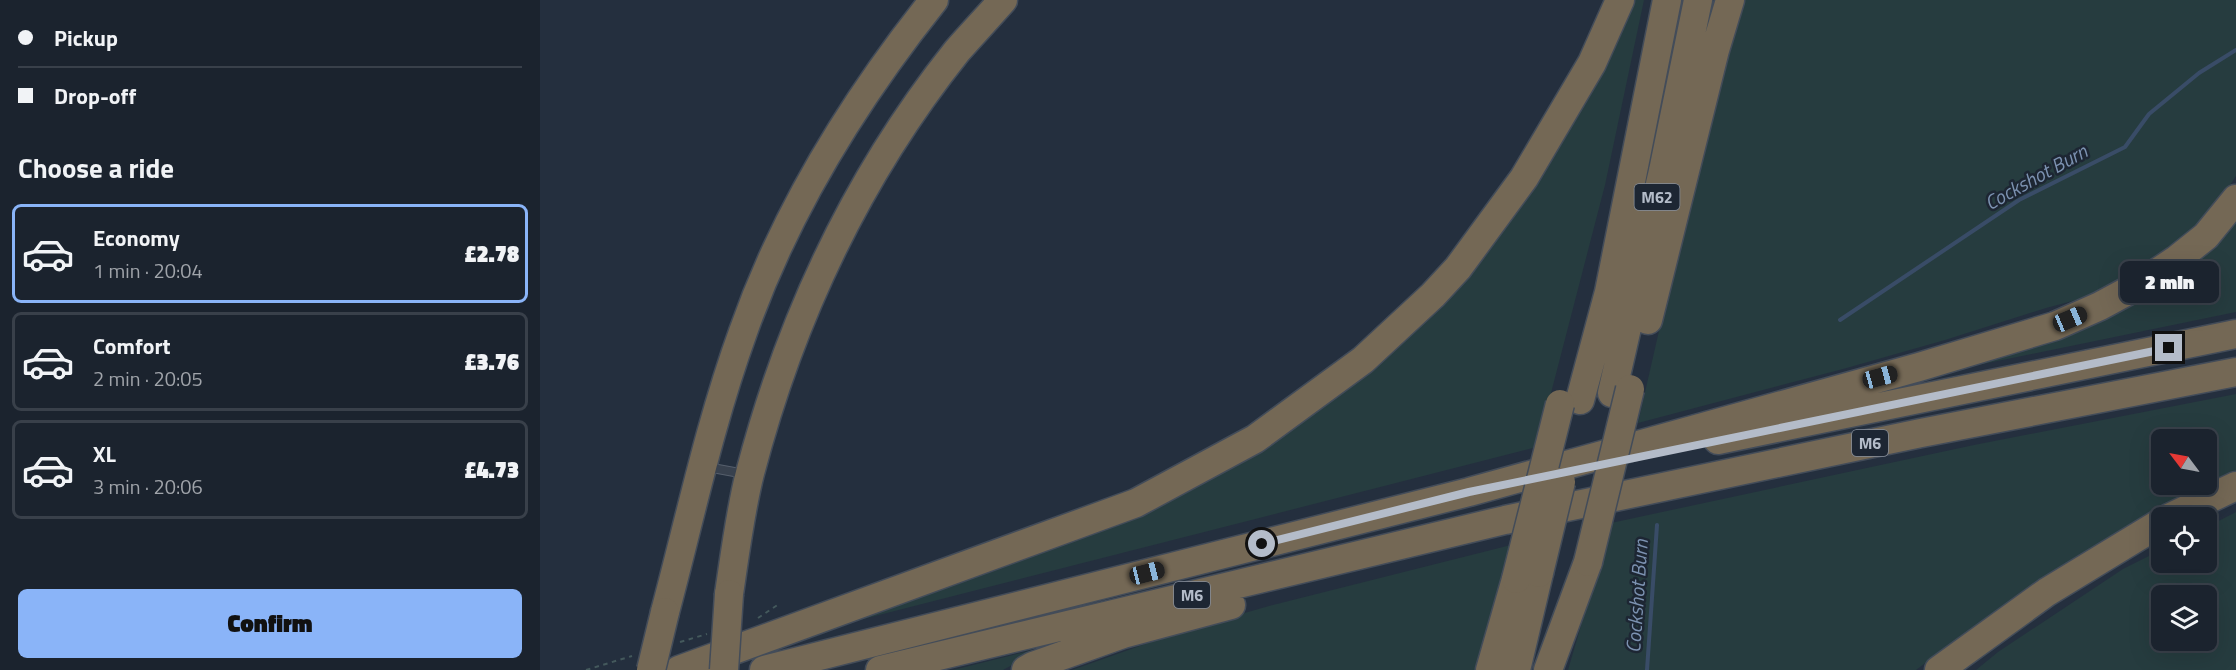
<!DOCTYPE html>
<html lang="en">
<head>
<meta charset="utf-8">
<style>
	body { margin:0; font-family:"Titillium Web",sans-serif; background:#242b36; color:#f1f3f6; height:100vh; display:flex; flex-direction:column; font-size:22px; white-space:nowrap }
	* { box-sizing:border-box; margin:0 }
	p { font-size:20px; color:#a0a4aa }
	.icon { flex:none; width:33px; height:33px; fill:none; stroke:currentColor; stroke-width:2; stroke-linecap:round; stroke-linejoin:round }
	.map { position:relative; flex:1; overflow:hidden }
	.sheet { display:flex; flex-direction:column; background:#1b232e; width:540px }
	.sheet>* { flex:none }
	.hud { display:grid; align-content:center; height:132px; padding:0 18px; background:#1b232e }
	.needle { width:39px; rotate:302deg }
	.buttons { position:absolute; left:1611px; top:429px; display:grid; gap:12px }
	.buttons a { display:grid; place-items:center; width:66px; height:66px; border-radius:9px; background:#1b232e; box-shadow:0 6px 24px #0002,0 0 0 2px #39404a; font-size:30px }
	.end { position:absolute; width:27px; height:27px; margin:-14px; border:8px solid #b4bcc9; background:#111; box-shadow:0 0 0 3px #111 }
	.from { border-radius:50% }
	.bubble { position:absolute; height:42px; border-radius:9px; background:#1b232e; box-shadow:0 6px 24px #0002,0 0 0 2px #39404a; font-size:20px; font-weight:800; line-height:42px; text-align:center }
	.car { position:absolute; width:18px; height:36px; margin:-18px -9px; border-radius:8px; box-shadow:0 0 4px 2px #0007; background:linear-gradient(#222 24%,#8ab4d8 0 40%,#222 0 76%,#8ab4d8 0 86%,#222 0) }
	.hud b { display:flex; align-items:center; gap:21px; height:57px; font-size:22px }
	.hud b+b { border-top:2px solid #39404a }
	.hud i { width:15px; height:15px; background:#f1f3f6 }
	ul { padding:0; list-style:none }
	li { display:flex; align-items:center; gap:18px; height:99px; margin:0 12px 9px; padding:0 6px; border:3px solid #39404a; border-radius:9px }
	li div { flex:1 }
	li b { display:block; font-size:22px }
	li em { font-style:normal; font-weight:800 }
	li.current { border-color:#8ab4f8 }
	li>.icon { width:54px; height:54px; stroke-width:1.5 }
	h2 { padding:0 18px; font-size:27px; line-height:72px }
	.action { display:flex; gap:12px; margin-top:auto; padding:12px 18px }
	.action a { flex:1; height:69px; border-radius:9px; background:#8ab4f8; color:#111; font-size:24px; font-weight:800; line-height:69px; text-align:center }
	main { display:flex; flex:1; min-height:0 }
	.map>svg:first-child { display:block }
	.green { fill:#263c3f; fill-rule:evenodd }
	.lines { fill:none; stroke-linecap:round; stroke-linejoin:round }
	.stream { stroke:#394c67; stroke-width:4 }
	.lane-casing { stroke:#565f6c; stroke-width:10 }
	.highway-casing { stroke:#434c59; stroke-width:31 }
	.path { stroke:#44595c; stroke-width:2; stroke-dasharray:4.5 4.5; stroke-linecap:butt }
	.lane { stroke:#38414e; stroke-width:8 }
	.highway { stroke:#746855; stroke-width:28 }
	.highway-bridge-casing { stroke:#434c59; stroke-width:31; stroke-linecap:butt }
	.highway-bridge { stroke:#746855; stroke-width:28 }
	.route { stroke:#b4bcc9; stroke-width:8 }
	.labels { text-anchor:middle; stroke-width:5; stroke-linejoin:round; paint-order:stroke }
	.shield { fill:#1d2633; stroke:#878f9c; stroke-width:1.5 }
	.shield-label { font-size:16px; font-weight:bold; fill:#b4bcc9 }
	.water-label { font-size:20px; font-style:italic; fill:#7c92b1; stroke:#1d2633 }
</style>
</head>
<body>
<main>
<section class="sheet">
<div class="hud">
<b><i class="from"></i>Pickup</b>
<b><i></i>Drop-off</b>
</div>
<h2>Choose a ride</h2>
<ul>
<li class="current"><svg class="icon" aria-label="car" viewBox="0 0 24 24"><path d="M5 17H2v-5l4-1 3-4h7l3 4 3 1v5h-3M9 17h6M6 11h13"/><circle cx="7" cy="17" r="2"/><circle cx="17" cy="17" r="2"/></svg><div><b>Economy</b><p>1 min · 20:04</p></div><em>£2.78</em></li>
<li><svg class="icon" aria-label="car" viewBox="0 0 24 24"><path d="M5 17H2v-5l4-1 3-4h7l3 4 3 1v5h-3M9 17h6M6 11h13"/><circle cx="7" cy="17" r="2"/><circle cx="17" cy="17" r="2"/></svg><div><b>Comfort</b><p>2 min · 20:05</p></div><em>£3.76</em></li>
<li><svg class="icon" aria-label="car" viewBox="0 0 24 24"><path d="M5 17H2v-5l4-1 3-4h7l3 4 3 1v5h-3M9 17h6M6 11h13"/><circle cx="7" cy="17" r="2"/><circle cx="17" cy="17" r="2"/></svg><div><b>XL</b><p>3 min · 20:06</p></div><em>£4.73</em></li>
</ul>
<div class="action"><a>Confirm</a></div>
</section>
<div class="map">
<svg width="1696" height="670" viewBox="0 0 1696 670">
	<rect width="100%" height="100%" fill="#242f3e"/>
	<path class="green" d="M1090 0H1104L1065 185 997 447 245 639 556 527 875 321Z
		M1204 0H1696V176L1681 199 1633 251 1551 296 1506 308 1405 340 1303 369 1098 423 1144 221Z
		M1696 216V312L1365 380 1593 304 1635 278 1654 262Z
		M1696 394V474L1480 597 1429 630 1376 670H1028L1071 523 1434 445ZM1622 440H1666V484H1622Z
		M1696 512V670H1436L1458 652 1583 569 1621 550 1622 562H1666L1667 527ZM1622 596H1666V640H1622Z
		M971 545 939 670H532L642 631 729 606Z
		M505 647 463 670H413Z"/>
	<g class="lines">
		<path class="stream" d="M1300 320 1479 200 1585 147 1609 114 1659 73 1696 50
			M1107 670 1117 525"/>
		<defs>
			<path id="lane" d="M167 467 205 474"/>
			<path id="highway" d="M1108 320 1175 50 1190 0
				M1072 393 1123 171 1158 0
				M1040 400 1069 292 1127 0
				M1178 440 1696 334
				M1629 518 1696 486
				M189 594C195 554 200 512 210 473 250 320 318 175 417 51 432 34 448 17 463 0
				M125 612C150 518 170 423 203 332 245 212 315 99 394 0
				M139 670 596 503 715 439 823 360 893 295 918 268 984 178 1052 63 1080 0
				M224 670 929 492 1379 367 1515 326 1560 306 1597 286 1636 260 1666 236 1696 199
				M340 670 965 520 1381 433 1696 372
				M486 670 493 666 583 634 691 605
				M950 670 976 579
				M976 670 999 573
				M1008 670 1048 562
				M1399 670 1507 592 1622 522"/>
		</defs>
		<use href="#lane" class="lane-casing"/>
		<use href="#highway" class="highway-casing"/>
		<path class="path" d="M218 618 239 604
			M140 642 167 634
			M46 670 92 656"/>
		<use href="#lane" class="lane"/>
		<use href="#highway" class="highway"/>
		<defs>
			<path id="highway-bridge" d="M1048 562 1090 389
				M999 573 1021 482
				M976 579 1020 404
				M111 670 125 612
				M184 670 189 594"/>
		</defs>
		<use href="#highway-bridge" class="highway-bridge-casing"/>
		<use href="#highway-bridge" class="highway-bridge"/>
	</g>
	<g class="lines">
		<path class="route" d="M722 544 929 492 1629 348"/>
	</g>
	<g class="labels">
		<g class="shield">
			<rect x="1094.5" y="184" width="45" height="26" rx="4.5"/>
			<rect x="1312" y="430" width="36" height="26" rx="4.5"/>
			<rect x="634" y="582" width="36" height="26" rx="4.5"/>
		</g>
		<g class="shield-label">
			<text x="1117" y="203">M62</text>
			<text x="1330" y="449">M6</text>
			<text x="652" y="601">M6</text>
		</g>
		<g class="water-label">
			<text transform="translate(1496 177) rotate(-29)" y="7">Cockshot Burn</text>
			<text transform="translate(1097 596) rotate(-86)" y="7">Cockshot Burn</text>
		</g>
	</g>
</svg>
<div class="buttons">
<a><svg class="needle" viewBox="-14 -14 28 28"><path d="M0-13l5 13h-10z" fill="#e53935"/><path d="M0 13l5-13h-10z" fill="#a0a4aa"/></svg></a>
<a><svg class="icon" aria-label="locate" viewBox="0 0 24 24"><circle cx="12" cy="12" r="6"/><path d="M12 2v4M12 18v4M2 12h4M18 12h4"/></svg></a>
<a><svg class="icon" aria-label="layers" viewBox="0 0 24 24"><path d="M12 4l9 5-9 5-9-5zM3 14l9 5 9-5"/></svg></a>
</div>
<i class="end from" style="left:722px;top:544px"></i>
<i class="end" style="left:1629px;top:348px"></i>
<div class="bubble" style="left:1580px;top:261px;width:99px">2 min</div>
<i class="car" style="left:1530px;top:319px;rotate:67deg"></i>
<i class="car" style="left:1340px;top:377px;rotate:75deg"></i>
<i class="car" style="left:607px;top:573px;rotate:76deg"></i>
</div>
</main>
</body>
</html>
